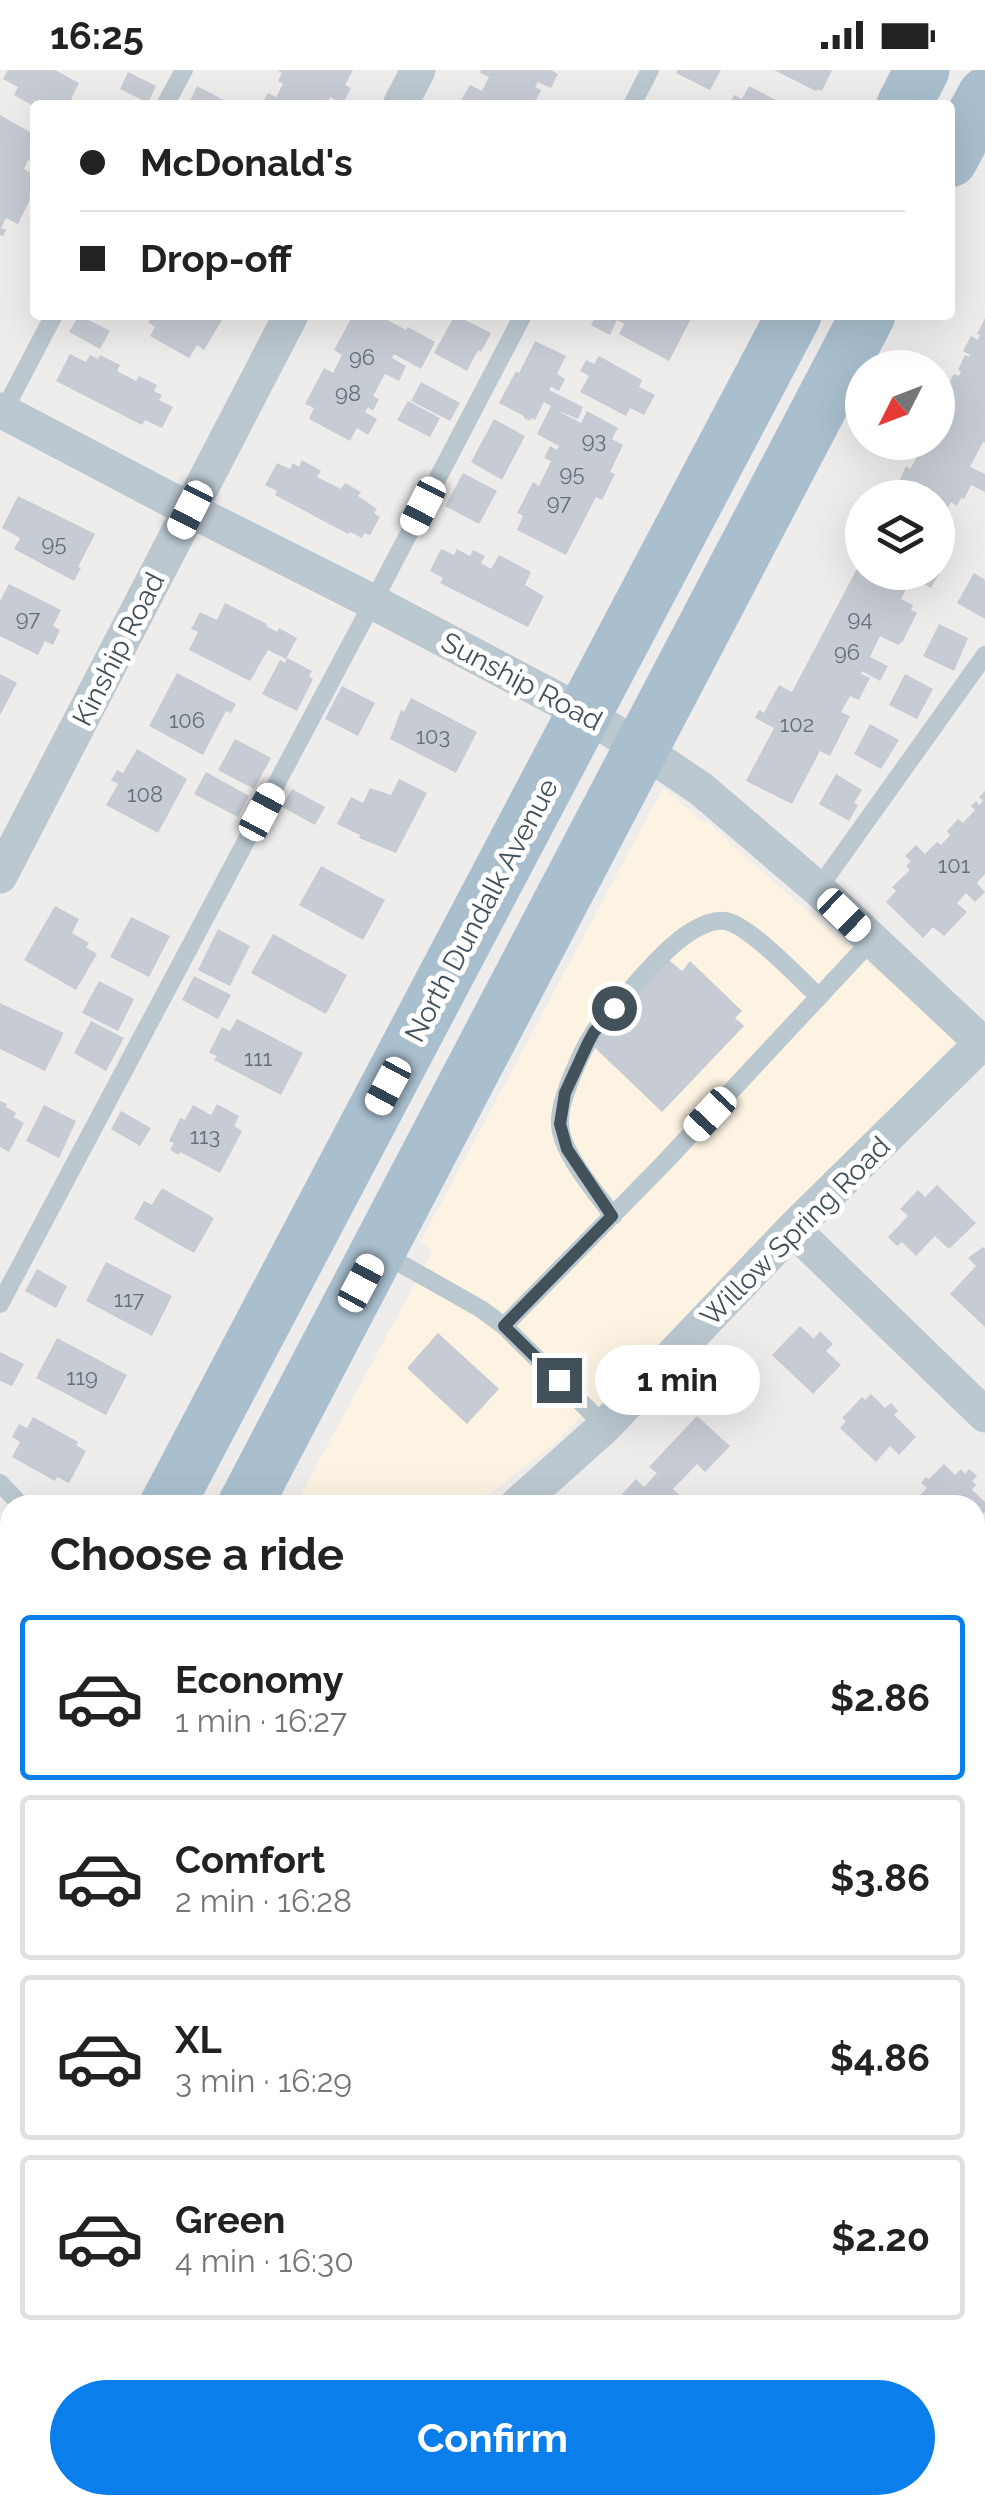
<!DOCTYPE html>
<html lang="en">
<head>
<meta charset="utf-8">
<style>
	body { margin:0; font-family:Raleway,sans-serif; background:#f2f2f2; color:#222; height:100vh; display:flex; flex-direction:column; font-size:38px; white-space:nowrap }
	* { box-sizing:border-box; margin:0 }
	p { font-size:32px; color:#767676 }
	.icon { flex:none; width:55px; height:55px; fill:none; stroke:currentColor; stroke-width:2; stroke-linecap:round; stroke-linejoin:round }
	.map { position:relative; flex:1; overflow:hidden }
	.side { position:absolute; left:0px; top:1425px; width:985px; height:1020px; display:flex; flex-direction:column; background:#fff; border-radius:30px 30px 0 0; box-shadow:0 10px 40px #0002 }
	.side>* { flex:none }
	.hud { position:absolute; left:30px; top:30px; width:925px; height:220px; border-radius:10px; box-shadow:0 10px 40px #0002; display:grid; align-content:center; height:220px; padding:0 50px; background:#fff }
	.needle { width:65px; rotate:228deg }
	.fabs { position:absolute; left:845px; top:280px; display:grid; gap:20px }
	.fabs a { display:grid; place-items:center; width:110px; height:110px; border-radius:50%; background:#fff; box-shadow:0 10px 40px #0002; font-size:50px }
	.end { position:absolute; width:45px; height:45px; margin:-22px; border:12px solid #43515b; background:#fff; box-shadow:0 0 0 5px #fff }
	.from { border-radius:50% }
	.bubble { position:absolute; height:70px; border-radius:35px; background:#fff; box-shadow:0 10px 40px #0002; font-size:32px; font-weight:700; line-height:70px; text-align:center }
	.car { position:absolute; width:30px; height:60px; margin:-30px -15px; border-radius:12px; box-shadow:0 0 8px 2px #0007; background:linear-gradient(#fff 24%,#345 0 40%,#fff 0 76%,#345 0 86%,#fff 0) }
	.hud b { display:flex; align-items:center; gap:35px; height:95px; font-size:38px }
	.hud b+b { border-top:2px solid #e0e0e0 }
	.hud i { width:25px; height:25px; background:#222 }
	ul { padding:0; list-style:none }
	li { display:flex; align-items:center; gap:30px; height:165px; margin:0 20px 15px; padding:0 30px; border:5px solid #e0e0e0; border-radius:10px }
	li div { flex:1 }
	li b { display:block; font-size:38px }
	li em { font-style:normal; font-weight:700 }
	li.active { border-color:#0a7eeb }
	li>.icon { width:90px; height:90px; stroke-width:1.5 }
	h2 { padding:0 50px; font-size:45px; line-height:120px }
	.primary-button { display:flex; gap:20px; margin-top:auto; padding:20px 50px }
	.primary-button a { flex:1; height:115px; border-radius:60px; background:#0a7eeb; color:#fff; font-size:40px; font-weight:700; line-height:115px; text-align:center }
	.status { display:flex; justify-content:space-between; align-items:center; height:70px; padding:0 50px; background:#fff; direction:ltr }
	.status svg { height:28px; fill:currentColor }
	.map>svg:first-child { display:block }
	.commercial { fill:#fdf3e2 }
	.building { fill:#c7cbd3 }
	.lines { fill:none; stroke-linecap:round; stroke-linejoin:round }
	.service { stroke:#bbc8d0; stroke-width:18 }
	.minor { stroke:#bbc8d0; stroke-width:35 }
	.tertiary { stroke:#bbc8d0; stroke-width:45 }
	.primary { stroke:#a9bfce; stroke-width:55 }
	.route { stroke:#43515b; stroke-width:12 }
	.labels { text-anchor:middle; stroke-width:10; stroke-linejoin:round; paint-order:stroke }
	.number-label { font-size:22px; fill:#647079 }
	.street-label { font-size:28px; fill:#43515b; stroke:#fff }
</style>
</head>
<body>
<div class="status"><b>16:25</b><svg viewBox="0 0 49 12"><path d="M0 12V9h3v3zM5 12V6h3v6zM10 12V3h3v9zM15 12V0h3v12zM26 1h20v11H26zM47 4h2v5h-2z"/></svg></div>
<div class="map">
<svg width="985" height="2445" viewBox="0 0 985 2445">
	<rect width="100%" height="100%" fill="#efecec"/>
	<path class="commercial" d="M663 718 699 749 710 754 770 809 958 969 602 1341 593 1334 556 1372 476 1435H295L432 1182 421 1171Z"/>
	<path class="building" d="M8 0H55L79 13 71 29 83 35 35 37 14 25 18 17 3 9Z
		M277 0H353L345 15 351 18 343 34 330 27 326 35H261L268 23 276 27 283 14 278 11 282 3Z
		M481 0H551L558 4 551 18 538 12 535 17 541 20 534 35H458L470 15 482 21 489 7 480 3Z
		M678 0H721L710 20 676 3Z
		M774 0H832L822 21 818 19 816 21Z
		M128 2 156 16 148 33 120 19Z
		M197 16 233 35H188Z
		M749 16 785 35H729L734 25 742 29Z
		M0 45 35 65V94L28 90 24 99 35 105V119L18 154 6 148 1 158 6 160 3 166 0 165Z
		M79 245 110 261 100 279 69 262Z
		M152 245H225L204 280 197 275 189 288 150 266 155 257 148 252Z
		M353 245H378L406 260 408 257 435 272 421 299 394 284 392 288 406 296 399 311 385 304 373 326 379 329 373 341 368 337 365 342 377 349 368 365 357 358 350 371 309 349 314 338 305 334 324 298 333 303 342 285 334 280Z
		M455 245 491 263 481 282 478 280 467 301 434 283Z
		M596 245H693L669 291 619 264 624 254 617 250 610 265 591 255Z
		M985 248V373L983 372 970 397 985 404V422L971 415 964 429 961 428 957 436 951 432 947 439 938 434V428H925L901 415 903 412 900 410 906 396 910 399 923 376 915 372H938V342L939 343 951 321 946 319 954 304 959 306 961 301 958 300 965 285 969 287 970 285 963 281 971 266 978 270 980 265 977 264Z
		M535 271 566 286 557 304 565 309 559 321 551 317 549 320 583 337 578 349 556 340 581 353 587 341 618 358 612 369 623 375 610 402 615 404 602 430 596 427 566 485 517 460 523 446 517 443 533 412 539 416 551 391 544 388 550 376 557 380 559 376 537 364 551 336 544 332 535 350 531 348 530 351 524 348V346L499 333 516 301 519 303Z
		M70 284 86 292 90 285 98 289 100 285 120 295 117 301 136 311 139 306 157 315 154 321 162 325 159 330 173 337 162 358 145 350 142 355 56 311Z
		M599 286 642 310 639 317 655 325 644 345 630 338 626 346 580 322 589 306 580 301 586 290 594 294Z
		M421 312 460 333 450 351 411 331Z
		M408 331 440 348 430 367 397 350Z
		M494 349 525 366 502 410 471 392Z
		M302 390 321 401 317 407 341 419 345 413 361 422 358 426 377 439 374 443 380 447 370 465 364 463 362 468 350 462 348 464 275 425 277 421 265 415 277 393 290 399 293 393 299 397Z
		M463 403 497 421 479 454 445 436Z
		M18 426 95 464 78 497 81 498 74 511 14 479 20 468 2 458Z
		M441 479 454 485 457 479 470 486 473 480 485 486 481 493 491 499 499 485 531 502 525 515 544 526 528 557 440 513 443 508 430 501Z
		M862 489V502L939 504 931 518 912 508 901 529 913 535 911 540 917 543 903 571 898 575 880 566 870 587 888 596 880 611 862 601 861 604 870 608 859 630 850 626 841 642 850 646 830 686 820 681 792 734 746 711 774 658 755 648 759 640 764 643 779 615 792 622Z
		M974 503 985 510V549L957 533Z
		M9 514 61 540 53 556 60 560 53 575 45 571 38 585 0 566V531Z
		M225 533 267 554 266 556 277 562 279 558 297 568 286 589 268 580 250 611 189 580 198 562 191 559 200 542 217 550Z
		M939 554 968 568 954 601 923 586Z
		M287 588 312 601 309 606 313 609 297 641 262 624 280 590 285 593Z
		M177 603 236 634 231 643 226 641 203 685 149 656Z
		M0 604 17 613 0 645Z
		M905 604 933 619 917 649 889 635Z
		M342 616 375 633 358 666 325 649Z
		M411 628 477 662 456 703 390 669 401 640 404 642Z
		M870 654 899 670 881 699 854 684Z
		M235 669 271 688 254 719 218 700Z
		M137 679 187 709 158 763 106 735 118 714 111 710 117 700 123 703Z
		M206 702 249 726 238 747 194 724Z
		M836 704 862 720 854 733 858 735 849 751 819 734Z
		M399 709 427 723 396 783 359 768 360 765 337 754 351 727 363 733 370 718 391 725Z
		M292 719 325 737 315 755 282 737Z
		M985 721V804L977 813 985 822 975 832 966 823 957 833 967 842 944 866 933 857 923 868 886 832 896 821 892 817 910 800 906 796 911 791 905 786 916 775 925 784 937 772 941 775 950 765 947 761 958 749 963 753 975 740 971 736 976 731 979 735 983 731 979 727Z
		M321 796 385 830 363 870 299 835Z
		M55 836 79 849 72 863 89 873 86 877 97 884 76 920 24 890Z
		M131 847 170 866 149 907 110 887Z
		M218 859 250 876 230 916 198 900Z
		M273 864 347 905 326 944 251 903Z
		M669 890 682 901 690 891 742 941 735 948 744 956 662 1042 591 974Z
		M194 906 231 925 218 949 182 930Z
		M99 911 134 929 118 961 82 943Z
		M0 933 64 963 45 1001 0 979Z
		M237 949 303 983 281 1025 214 990 217 986 209 983 222 957 230 961Z
		M91 951 124 968 106 1001 74 983Z
		M0 1031 7 1034 6 1037 16 1043 14 1047 24 1053 9 1082 0 1077Z
		M217 1034 239 1046 234 1056 242 1061 220 1103 180 1082 179 1085 170 1080 174 1073 169 1071 180 1048 185 1050 193 1035 211 1045Z
		M44 1035 76 1051 59 1088 26 1071Z
		M121 1041 151 1058 140 1076 111 1059Z
		M937 1115 976 1153 949 1179 935 1166 916 1186 902 1172 897 1176 888 1167 908 1146 900 1139 918 1120 925 1127Z
		M162 1118 214 1148 194 1183 134 1149 144 1131 152 1135Z
		M983 1177 985 1179V1257L950 1224 976 1196 968 1188Z
		M106 1192 172 1226 152 1266 86 1231Z
		M37 1199 67 1216 56 1238 25 1221Z
		M800 1256 814 1269 820 1261 833 1274 826 1281 841 1295 813 1324 772 1285Z
		M438 1263 499 1319 467 1354 407 1298Z
		M57 1268 127 1305 106 1345 36 1308Z
		M0 1282 24 1294 12 1316 0 1311Z
		M871 1324 885 1338 891 1333 898 1341 894 1345 916 1367 899 1385 890 1376 876 1392 840 1358 846 1351 842 1348 862 1327 865 1330Z
		M697 1346 730 1376 705 1402 697 1394 673 1419 690 1435H626L630 1432 622 1424 636 1409 644 1417 657 1403 649 1397Z
		M33 1347 78 1372 76 1375 86 1381 69 1413 57 1407 55 1411 12 1387 20 1372 12 1367 19 1354 27 1358Z
		M944 1394 955 1405 961 1399 965 1404 969 1399 977 1406 972 1411 976 1415 972 1420 985 1432V1442L975 1453V1435H918L924 1428 920 1425 927 1418 921 1413 926 1407 929 1409Z
		M975 1959 985 1968V1983L978 1991 985 1998V2009L975 2019Z
		M0 2295 10 2300V2375L0 2394Z
		M497 2435H565L555 2445H486Z
		M886 2435H903L914 2445H877Z"/>
	<g class="lines">
		<path class="service" d="M165 35 184 0
			M632 35 650 0
			M1 346 54 245
			M818 819 985 585
			M613 1146C596 1122 561 1083 560 1054 558 1032 582 980 594 962 601 951 611 942 619 933 641 908 688 847 725 851 748 854 800 909 819 927
			M382 1183 481 1239 504 1256 605 1356
			M0 1234 373 532 523 245
			M504 1256 663 1094 871 871
			M0 1413 21 1435
			M0 2187 10 2197"/>
		<path class="minor" d="M400 35 418 0
			M0 340 190 440 373 532 585 644 642 679 701 719 818 819 982 973
			M0 806 291 245
			M793 1159 985 1345
			M517 1435 605 1356 793 1159 985 970
			M975 1845 985 1854
			M692 2435 703 2445"/>
		<path class="tertiary" d="M0 1806 10 1798"/>
		<path class="primary" d="M904 35 922 0
			M950 90 985 25
			M167 1435 794 245
			M245 1435 868 245
			M0 1748 10 1730
			M0 1899 10 1880"/>
	</g>
	<g class="lines">
		<path class="route" d="M559 1310 504 1256 612 1146 567 1079 560 1054 565 1023 588 973 594 962 614 938"/>
	</g>
	<g class="labels">
		<g class="number-label">
			<text x="362" y="295">96</text>
			<text x="348" y="331">98</text>
			<text x="594" y="378">93</text>
			<text x="572" y="411">95</text>
			<text x="559" y="440">97</text>
			<text x="54" y="481">95</text>
			<text x="28" y="556">97</text>
			<text x="860" y="556">94</text>
			<text x="847" y="590">96</text>
			<text x="187" y="658">106</text>
			<text x="797" y="662">102</text>
			<text x="433" y="674">103</text>
			<text x="145" y="732">108</text>
			<text x="954" y="803">101</text>
			<text x="258" y="996">111</text>
			<text x="205" y="1074">113</text>
			<text x="129" y="1237">117</text>
			<text x="82" y="1315">119</text>
		</g>
		<g class="street-label">
			<text transform="translate(118 579) rotate(-63)" y="10">Kinship Road</text>
			<text transform="translate(522 611) rotate(28)" y="10">Sunship Road</text>
			<text transform="translate(481 840) rotate(-62)" y="10">North Dundalk Avenue</text>
			<text transform="translate(795 1161) rotate(-45)" y="10">Willow Spring Road</text>
		</g>
	</g>
</svg>
<div class="fabs">
<a><svg class="needle" viewBox="-14 -14 28 28"><path d="M0-13l5 13h-10z" fill="#e53935"/><path d="M0 13l5-13h-10z" fill="#767676"/></svg></a>
<a><svg class="icon" aria-label="layers" viewBox="0 0 24 24"><path d="M12 4l9 5-9 5-9-5zM3 14l9 5 9-5"/></svg></a>
</div>
<i class="end from" style="left:614px;top:938px"></i>
<i class="end" style="left:559px;top:1310px"></i>
<div class="bubble" style="left:595px;top:1275px;width:165px">1 min</div>
<i class="car" style="left:423px;top:436px;rotate:207deg"></i>
<i class="car" style="left:190px;top:440px;rotate:207deg"></i>
<i class="car" style="left:262px;top:742px;rotate:28deg"></i>
<i class="car" style="left:844px;top:845px;rotate:134deg"></i>
<i class="car" style="left:388px;top:1016px;rotate:208deg"></i>
<i class="car" style="left:710px;top:1044px;rotate:223deg"></i>
<i class="car" style="left:361px;top:1213px;rotate:28deg"></i>
<div class="hud">
<b><i class="from"></i>McDonald's</b>
<b><i></i>Drop-off</b>
</div>
<section class="side">
<h2>Choose a ride</h2>
<ul>
<li class="active"><svg class="icon" aria-label="car" viewBox="0 0 24 24"><path d="M5 17H2v-5l4-1 3-4h7l3 4 3 1v5h-3M9 17h6M6 11h13"/><circle cx="7" cy="17" r="2"/><circle cx="17" cy="17" r="2"/></svg><div><b>Economy</b><p>1 min · 16:27</p></div><em>$2.86</em></li>
<li><svg class="icon" aria-label="car" viewBox="0 0 24 24"><path d="M5 17H2v-5l4-1 3-4h7l3 4 3 1v5h-3M9 17h6M6 11h13"/><circle cx="7" cy="17" r="2"/><circle cx="17" cy="17" r="2"/></svg><div><b>Comfort</b><p>2 min · 16:28</p></div><em>$3.86</em></li>
<li><svg class="icon" aria-label="car" viewBox="0 0 24 24"><path d="M5 17H2v-5l4-1 3-4h7l3 4 3 1v5h-3M9 17h6M6 11h13"/><circle cx="7" cy="17" r="2"/><circle cx="17" cy="17" r="2"/></svg><div><b>XL</b><p>3 min · 16:29</p></div><em>$4.86</em></li>
<li><svg class="icon" aria-label="car" viewBox="0 0 24 24"><path d="M5 17H2v-5l4-1 3-4h7l3 4 3 1v5h-3M9 17h6M6 11h13"/><circle cx="7" cy="17" r="2"/><circle cx="17" cy="17" r="2"/></svg><div><b>Green</b><p>4 min · 16:30</p></div><em>$2.20</em></li>
</ul>
<div class="primary-button"><a>Confirm</a></div>
</section>
</div>
</body>
</html>
